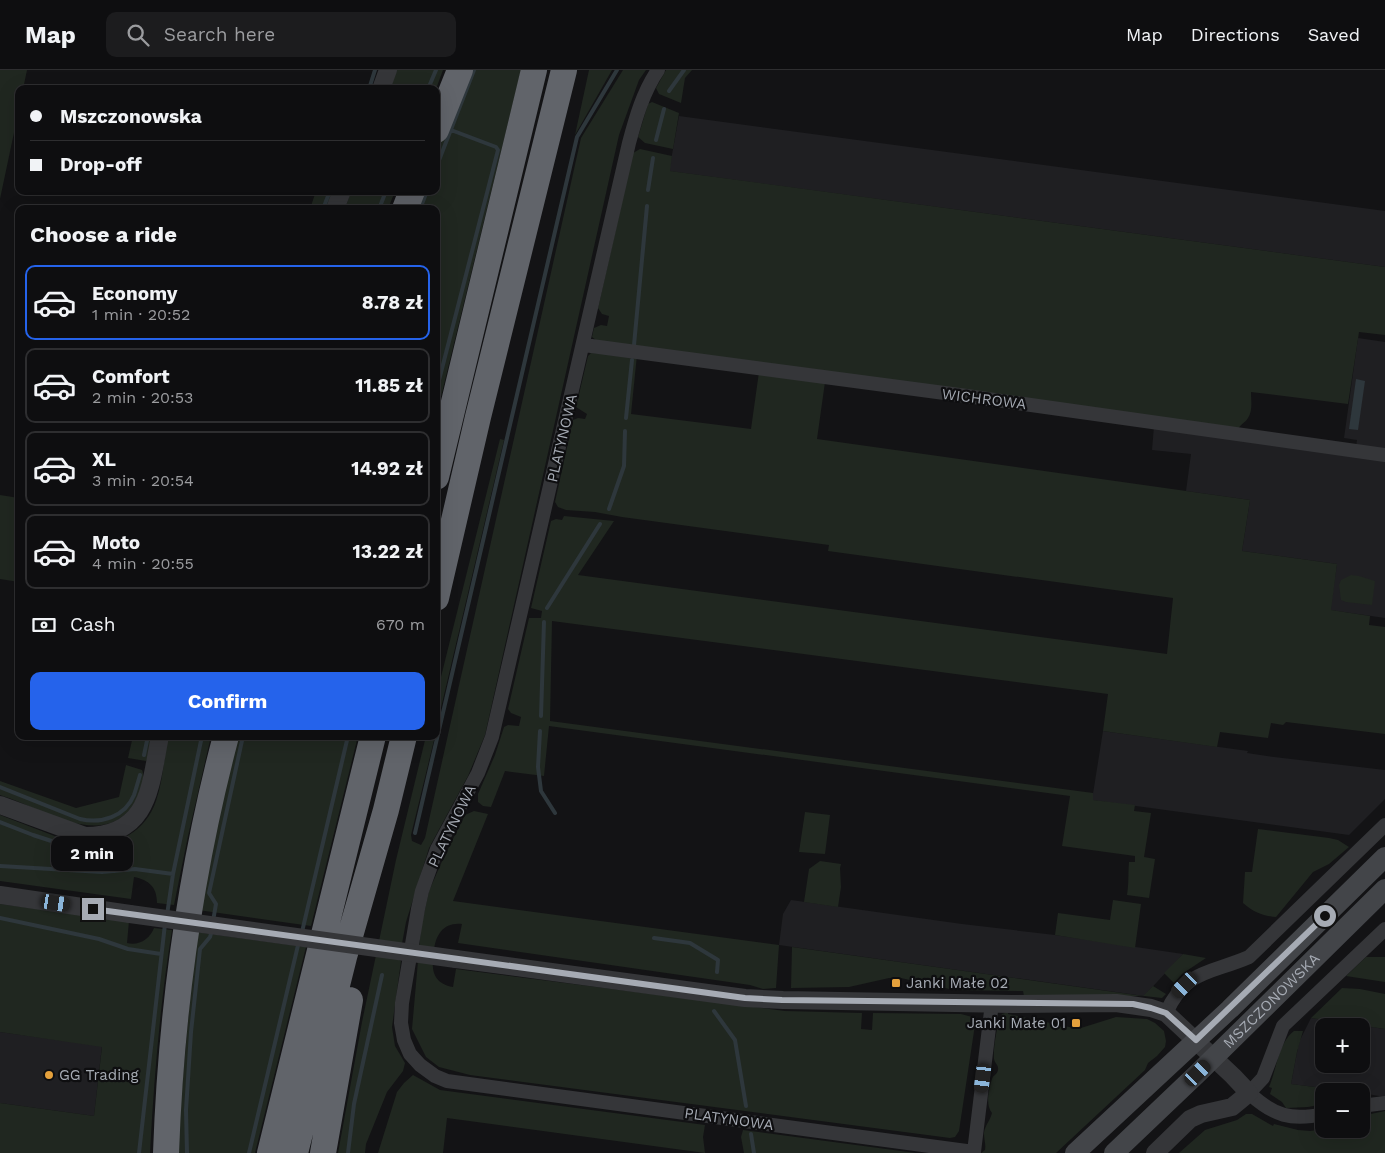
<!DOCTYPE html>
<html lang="en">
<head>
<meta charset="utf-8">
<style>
	body { margin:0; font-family:"Work Sans",sans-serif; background:#1c1c1e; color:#f1f3f6; height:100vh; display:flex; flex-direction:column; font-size:19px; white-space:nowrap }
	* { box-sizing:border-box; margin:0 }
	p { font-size:16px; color:#9b9c9f }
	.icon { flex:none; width:28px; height:28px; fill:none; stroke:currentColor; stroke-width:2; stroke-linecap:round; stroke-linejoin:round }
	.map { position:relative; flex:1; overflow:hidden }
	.side { position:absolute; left:15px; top:135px; width:425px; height:535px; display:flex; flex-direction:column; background:#0e0e10; border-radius:10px; box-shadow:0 5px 20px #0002,0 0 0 1px #2e2e30 }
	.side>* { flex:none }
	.banner { position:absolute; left:15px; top:15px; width:425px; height:110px; border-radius:10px; box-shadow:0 5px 20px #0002,0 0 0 1px #2e2e30; display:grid; align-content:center; height:110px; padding:0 15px; background:#0e0e10 }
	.buttons { position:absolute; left:1315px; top:948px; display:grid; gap:10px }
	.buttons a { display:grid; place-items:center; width:55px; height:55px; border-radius:10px; background:#0e0e10; box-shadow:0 5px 20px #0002,0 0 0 1px #2e2e30; font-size:25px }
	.end { position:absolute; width:22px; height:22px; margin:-11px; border:6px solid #a6abb4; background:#111; box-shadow:0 0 0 2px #111 }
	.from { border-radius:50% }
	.bubble { position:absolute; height:35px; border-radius:10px; background:#0e0e10; box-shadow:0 5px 20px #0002,0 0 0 1px #2e2e30; font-size:16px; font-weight:700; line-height:35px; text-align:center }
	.car { position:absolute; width:15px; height:30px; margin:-15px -8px; border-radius:6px; box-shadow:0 0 4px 1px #0007; background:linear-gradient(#222 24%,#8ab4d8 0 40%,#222 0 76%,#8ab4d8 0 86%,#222 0) }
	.banner b { display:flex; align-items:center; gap:18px; height:48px; font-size:19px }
	.banner b+b { border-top:1px solid #2e2e30 }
	.banner i { width:12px; height:12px; background:#f1f3f6 }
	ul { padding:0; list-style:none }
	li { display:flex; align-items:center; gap:15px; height:75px; margin:0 10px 8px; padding:0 5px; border:2px solid #2e2e30; border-radius:10px }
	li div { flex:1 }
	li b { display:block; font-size:19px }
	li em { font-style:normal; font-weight:700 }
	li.on { border-color:#2563eb }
	li>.icon { width:45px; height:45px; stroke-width:1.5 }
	h2 { padding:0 15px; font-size:22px; line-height:60px }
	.pay { display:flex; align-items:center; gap:12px; height:55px; padding:0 15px; font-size:19px }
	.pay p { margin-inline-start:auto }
	.button { display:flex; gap:10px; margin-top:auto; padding:10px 15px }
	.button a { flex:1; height:58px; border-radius:10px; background:#2563eb; color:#fff; font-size:20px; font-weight:700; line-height:58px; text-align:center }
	header { display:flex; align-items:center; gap:30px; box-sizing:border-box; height:70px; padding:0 25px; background:#0e0e10; border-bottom:1px solid #2e2e30 }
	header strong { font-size:24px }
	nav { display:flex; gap:28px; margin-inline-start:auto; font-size:18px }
	.search { width:350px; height:45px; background:#1c1c1e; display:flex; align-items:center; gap:12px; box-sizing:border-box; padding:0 18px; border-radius:10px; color:#9b9c9f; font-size:19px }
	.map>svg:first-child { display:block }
	.built { fill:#1f1f22; fill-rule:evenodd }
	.green { fill:#202720 }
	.water { fill:#2e373c }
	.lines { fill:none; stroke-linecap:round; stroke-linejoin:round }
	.stream { stroke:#2e373c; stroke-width:4 }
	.minor { stroke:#353639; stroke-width:14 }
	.tertiary { stroke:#353639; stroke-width:18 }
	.secondary { stroke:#434549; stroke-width:20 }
	.motorway { stroke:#61646a; stroke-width:26 }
	.tertiary-bridge { stroke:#353639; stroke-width:18 }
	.route { stroke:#a6abb4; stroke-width:6 }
	.poi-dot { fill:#e4a03c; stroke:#0e0e10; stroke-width:2 }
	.labels { text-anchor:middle; stroke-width:4.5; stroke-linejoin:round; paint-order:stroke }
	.street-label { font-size:15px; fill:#a6abb4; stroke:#0e0e10 }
	.poi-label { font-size:15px; fill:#a6abb4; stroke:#0e0e10; text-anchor:start }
</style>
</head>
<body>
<header>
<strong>Map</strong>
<div class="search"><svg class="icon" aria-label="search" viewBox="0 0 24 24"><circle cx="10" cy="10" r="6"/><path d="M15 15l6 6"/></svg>Search here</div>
<nav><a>Map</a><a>Directions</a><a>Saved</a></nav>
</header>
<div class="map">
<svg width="1385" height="1083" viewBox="0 0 1385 1083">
	<rect width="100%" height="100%" fill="#131315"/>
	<path class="built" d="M679 46 1385 141V197L669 101Z
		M1358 268 1385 272V380L1356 376 1357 370 1344 368Z
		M1154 356 1385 389V548L1330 540 1337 494 1242 481 1250 430 1186 421 1191 384 1152 380Z
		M1103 661 1248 681 1247 683 1274 687 1385 700V729L1349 765 1092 730Z
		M791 830 962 854 1055 865 1183 884 1144 926 779 875 783 844Z
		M1311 948 1385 959V1027L1361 1023V1021H1347L1291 1014 1299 972ZM1324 956H1361V994H1324Z
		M0 962 102 976 94 1046 0 1033Z"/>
	<path class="green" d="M0 0H27L23 19H19V39L0 129Z
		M397 0H443L436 19H390Z
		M469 0H521L436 347V139H414L421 121H436V82Z
		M589 0H612L575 65Z
		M623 0H646L639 10 619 65 485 665 468 706 429 778 406 852 399 890 401 891 392 957 395 976 405 993 403 1001 387 1022 366 1074 365 1083H338L362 952 396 790 426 666H435L411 765 412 771 421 775 425 768 581 68Z
		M666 0H692L685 8 681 33 659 24 656 18Z
		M652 32 679 43 673 79 645 73 638 67 648 34Z
		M640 79 672 86 670 101 1385 197V265L1359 262 1348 334 1251 322C1251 330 1253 341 1248 348 1245 353 1240 354 1237 361L597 271 592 267 594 258 601 255 607 256 609 246 602 244 598 238 633 83Z
		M316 121H334L328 139H310Z
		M351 121H395L388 139H345Z
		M591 283 637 285 631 344 751 359 759 302 825 312 817 369 1250 430 1242 481 1337 494 1331 540 1370 546 1369 555 1385 557V664L1286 652 1283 655 1271 653 1268 668 1220 662 1217 677 1103 661 1108 624 552 551 550 651 1093 723V730L1135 735 1134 741 1151 743 1144 787 1155 789 1149 828 1127 825C1129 813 1128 804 1129 792H1135V786L1062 776 1070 726 549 656 544 706 505 701 491 737 483 736 478 732V724L495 685 504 657 508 655 519 656 521 647 511 643 508 639 529 548H541L542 541 531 538 551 451 556 449 562 450 564 446 614 451 578 505 1167 584 1173 528 828 481 829 475 622 447 595 442 566 440 558 437 555 432 573 350 578 348 585 349 587 344 576 337 588 286Z
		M500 369 504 370 436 659V627Z
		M0 425 19 428V512L0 509Z
		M1351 505 1359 506 1375 511 1372 535 1346 532 1341 530 1339 515 1341 510Z
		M133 666H152L149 687 146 691 128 688Z
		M168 666H211L188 766 174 835 157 833C157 817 149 810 134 807L131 829 0 811V745L78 775C111 780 145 764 156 731 163 711 164 687 168 666Z
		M235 666H358L311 856 198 840Z
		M126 695 142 700C146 709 140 724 135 732 105 783 40 737 0 725V711L76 738 119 727Z
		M474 741 488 744 453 831 779 875 776 918 763 919 750 915 458 873 462 854C444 852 436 864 434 880 431 899 432 913 453 917L456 899 785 941 862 943 861 959 872 960 873 943 961 944 976 948 959 1061 955 1067 950 1068 470 1005 439 997 426 987 412 959 421 857 429 821 443 789 465 745Z
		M805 742 830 745 825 784 799 782Z
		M1258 759 1329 768 1338 770 1349 777 1329 794 1313 802 1276 847C1263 846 1253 842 1243 833L1245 802H1252Z
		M820 791 841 794 840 798 841 817 838 837 804 832 809 799Z
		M1113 830 1141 834 1135 878 1055 865 1058 843 1110 850Z
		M0 834 129 851 127 873C139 876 150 869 154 858L172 860C160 934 154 1008 150 1083H0V1033L94 1046 102 977 0 962Z
		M196 862 306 877 255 1083H176Z
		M792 877 1143 926 1153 916 1166 924 1162 928 1144 926H1024L1023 921 954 920 901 908H889L849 917 791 918Z
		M1183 884 1206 888 1182 904 1174 913 1164 903Z
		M1366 887H1385V912L1346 906Z
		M1342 918 1360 919 1385 924V959L1311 948Z
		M1008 942V944L1074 958H1081L1116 947 1147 949 1155 953 1164 961 1166 971 1165 977 1157 986 1148 993 1145 1000 1056 1083H981L985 1080C986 1074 984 1070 984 1063 985 1055 990 1051 992 1043 985 1035 989 1018 992 1009 993 1005 997 1005 998 1000 999 995 995 994 994 989 993 978 997 954 1002 944Z
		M1294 961H1303L1297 982 1291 1014 1347 1021H1324V1034L1308 1037 1286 1038 1282 1032 1270 1024 1272 1018 1269 1017C1277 999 1278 973 1294 961Z
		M413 1005 440 1020 705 1055 703 1067 705 1083 447 1048 443 1083H378L397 1022 404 1013Z
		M1385 1041V1083H1179L1205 1060 1237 1050 1246 1044H1252L1273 1056 1274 1054 1298 1060 1310 1061 1325 1059H1361V1046Z
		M743 1060 916 1083H744L741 1067Z"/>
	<path class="water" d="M1356 309 1365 311 1358 360 1349 359Z"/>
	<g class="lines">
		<path class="stream" d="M369 19 375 0
			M428 19 436 0
			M669 21 684 0
			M656 70 664 39
			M436 98 474 0
			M648 120 653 88
			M323 139 330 121
			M379 139 386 121
			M420 139 427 121
			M634 275 647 136
			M436 322 498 80 496 77 451 60
			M626 348 632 290
			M609 439 624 396 625 361
			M547 538 600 454
			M541 646 544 552
			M540 661 538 697 541 721 555 743
			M144 685 148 666
			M0 717 80 749C101 754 125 747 134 725 136 719 138 712 140 705
			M0 752 33 765 73 778 92 782 102 793 115 801
			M415 763 577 67 617 0
			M0 796 102 802 135 799 173 804
			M167 845 173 804 202 666
			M0 848 99 869 128 879 161 884
			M213 851 216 834 209 823 243 666
			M302 862 348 666
			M654 868 690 873 718 890 717 902
			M714 941 735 970 746 1036
			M751 1064 754 1083
			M139 1083 165 854
			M187 1083 186 1040 191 962 200 879 210 867 212 860
			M249 1083 299 871
			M348 1083 354 1034 382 905"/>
		<path class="minor" d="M658 0C643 22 636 47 629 73L492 667 478 703 437 779 422 821 418 839 402 933 401 953 404 970 410 984 420 995 435 1006 447 1011 974 1082 992 933
			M584 275 967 326 1385 385
			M1166 943C1186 899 1210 904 1249 887L1385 755
			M1361 1036 1385 1033
			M1324 1044C1291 1051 1274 1046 1249 1023L1263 1008 1283 956 1385 859"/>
		<path class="tertiary" d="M381 19 388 0
			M335 139 342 121
			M0 735 85 766C150 766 150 716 160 666
			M0 825 130 844
			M456 889 745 928 783 930 1012 934 1116 933 1151 938 1166 943 1233 1006 1249 1023 1232 1037 1201 1044 1190 1049 1155 1083"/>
		<g class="secondary">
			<path d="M1075 1083 1230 939 1385 787"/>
			<path id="s1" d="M1114 1083 1198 1003 1385 819"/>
		</g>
		<path class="motorway" d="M436 60 460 0
			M405 139 412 121
			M436 407 534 0
			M436 528 478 347 564 0
			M166 1083C171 943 190 802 226 666
			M270 1083 373 666
			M295 1083 344 887 386 740 404 666
			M323 1083 350 930"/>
		<path class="tertiary-bridge" d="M130 844 456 889"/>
	</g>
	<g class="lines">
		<path class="route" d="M93 839 745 928 782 930 1133 934 1151 938 1166 943 1196 970 1325 846"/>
	</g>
	<g class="poi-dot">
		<rect x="891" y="908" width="10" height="10" rx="2.5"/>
		<rect x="1071" y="948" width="10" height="10" rx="2.5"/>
		<circle cx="49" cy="1005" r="5"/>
	</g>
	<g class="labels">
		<g class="street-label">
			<text transform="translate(984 329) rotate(7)" y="5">WICHROWA</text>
			<text transform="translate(562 368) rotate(-77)" y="5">PLATYNOWA</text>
			<text transform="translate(452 756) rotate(-64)" y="5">PLATYNOWA</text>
			<text dy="5" stroke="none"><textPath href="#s1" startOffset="219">MSZCZONOWSKA</textPath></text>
			<text transform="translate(729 1049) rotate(8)" y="5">PLATYNOWA</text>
		</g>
		<g class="poi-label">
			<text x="906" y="918">Janki Małe 02</text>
			<text x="1066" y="958" text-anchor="end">Janki Małe 01</text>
			<text x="59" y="1010">GG Trading</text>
		</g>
	</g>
</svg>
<div class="buttons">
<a>+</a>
<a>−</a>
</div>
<i class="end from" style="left:1325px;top:846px"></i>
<i class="end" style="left:93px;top:839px"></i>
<div class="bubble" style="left:51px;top:766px;width:82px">2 min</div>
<i class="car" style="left:56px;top:833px;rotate:99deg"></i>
<i class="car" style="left:1185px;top:915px;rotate:225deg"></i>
<i class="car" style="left:1198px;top:1003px;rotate:45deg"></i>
<i class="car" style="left:983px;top:1008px;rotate:187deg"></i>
<div class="banner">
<b><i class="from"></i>Mszczonowska</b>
<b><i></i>Drop-off</b>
</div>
<section class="side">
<h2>Choose a ride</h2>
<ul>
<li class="on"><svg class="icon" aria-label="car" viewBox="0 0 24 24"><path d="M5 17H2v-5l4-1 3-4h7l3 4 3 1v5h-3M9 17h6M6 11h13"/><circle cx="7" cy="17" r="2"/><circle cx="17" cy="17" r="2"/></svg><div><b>Economy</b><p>1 min · 20:52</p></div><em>8.78 zł</em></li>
<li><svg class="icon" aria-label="car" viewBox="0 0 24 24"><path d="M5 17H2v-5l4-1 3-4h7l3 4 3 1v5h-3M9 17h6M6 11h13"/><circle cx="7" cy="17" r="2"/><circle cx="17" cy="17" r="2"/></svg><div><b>Comfort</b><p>2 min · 20:53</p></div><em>11.85 zł</em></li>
<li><svg class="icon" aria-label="car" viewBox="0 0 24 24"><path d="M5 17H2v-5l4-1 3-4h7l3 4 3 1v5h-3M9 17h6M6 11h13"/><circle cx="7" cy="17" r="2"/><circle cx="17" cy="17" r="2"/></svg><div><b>XL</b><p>3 min · 20:54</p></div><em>14.92 zł</em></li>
<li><svg class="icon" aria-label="car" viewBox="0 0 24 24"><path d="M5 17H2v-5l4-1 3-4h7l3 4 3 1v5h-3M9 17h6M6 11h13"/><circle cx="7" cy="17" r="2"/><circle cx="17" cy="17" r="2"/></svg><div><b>Moto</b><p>4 min · 20:55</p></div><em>13.22 zł</em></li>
</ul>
<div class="pay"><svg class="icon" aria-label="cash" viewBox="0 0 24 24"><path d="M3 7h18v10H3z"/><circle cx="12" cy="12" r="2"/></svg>Cash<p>670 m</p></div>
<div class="button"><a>Confirm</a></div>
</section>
</div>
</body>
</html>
